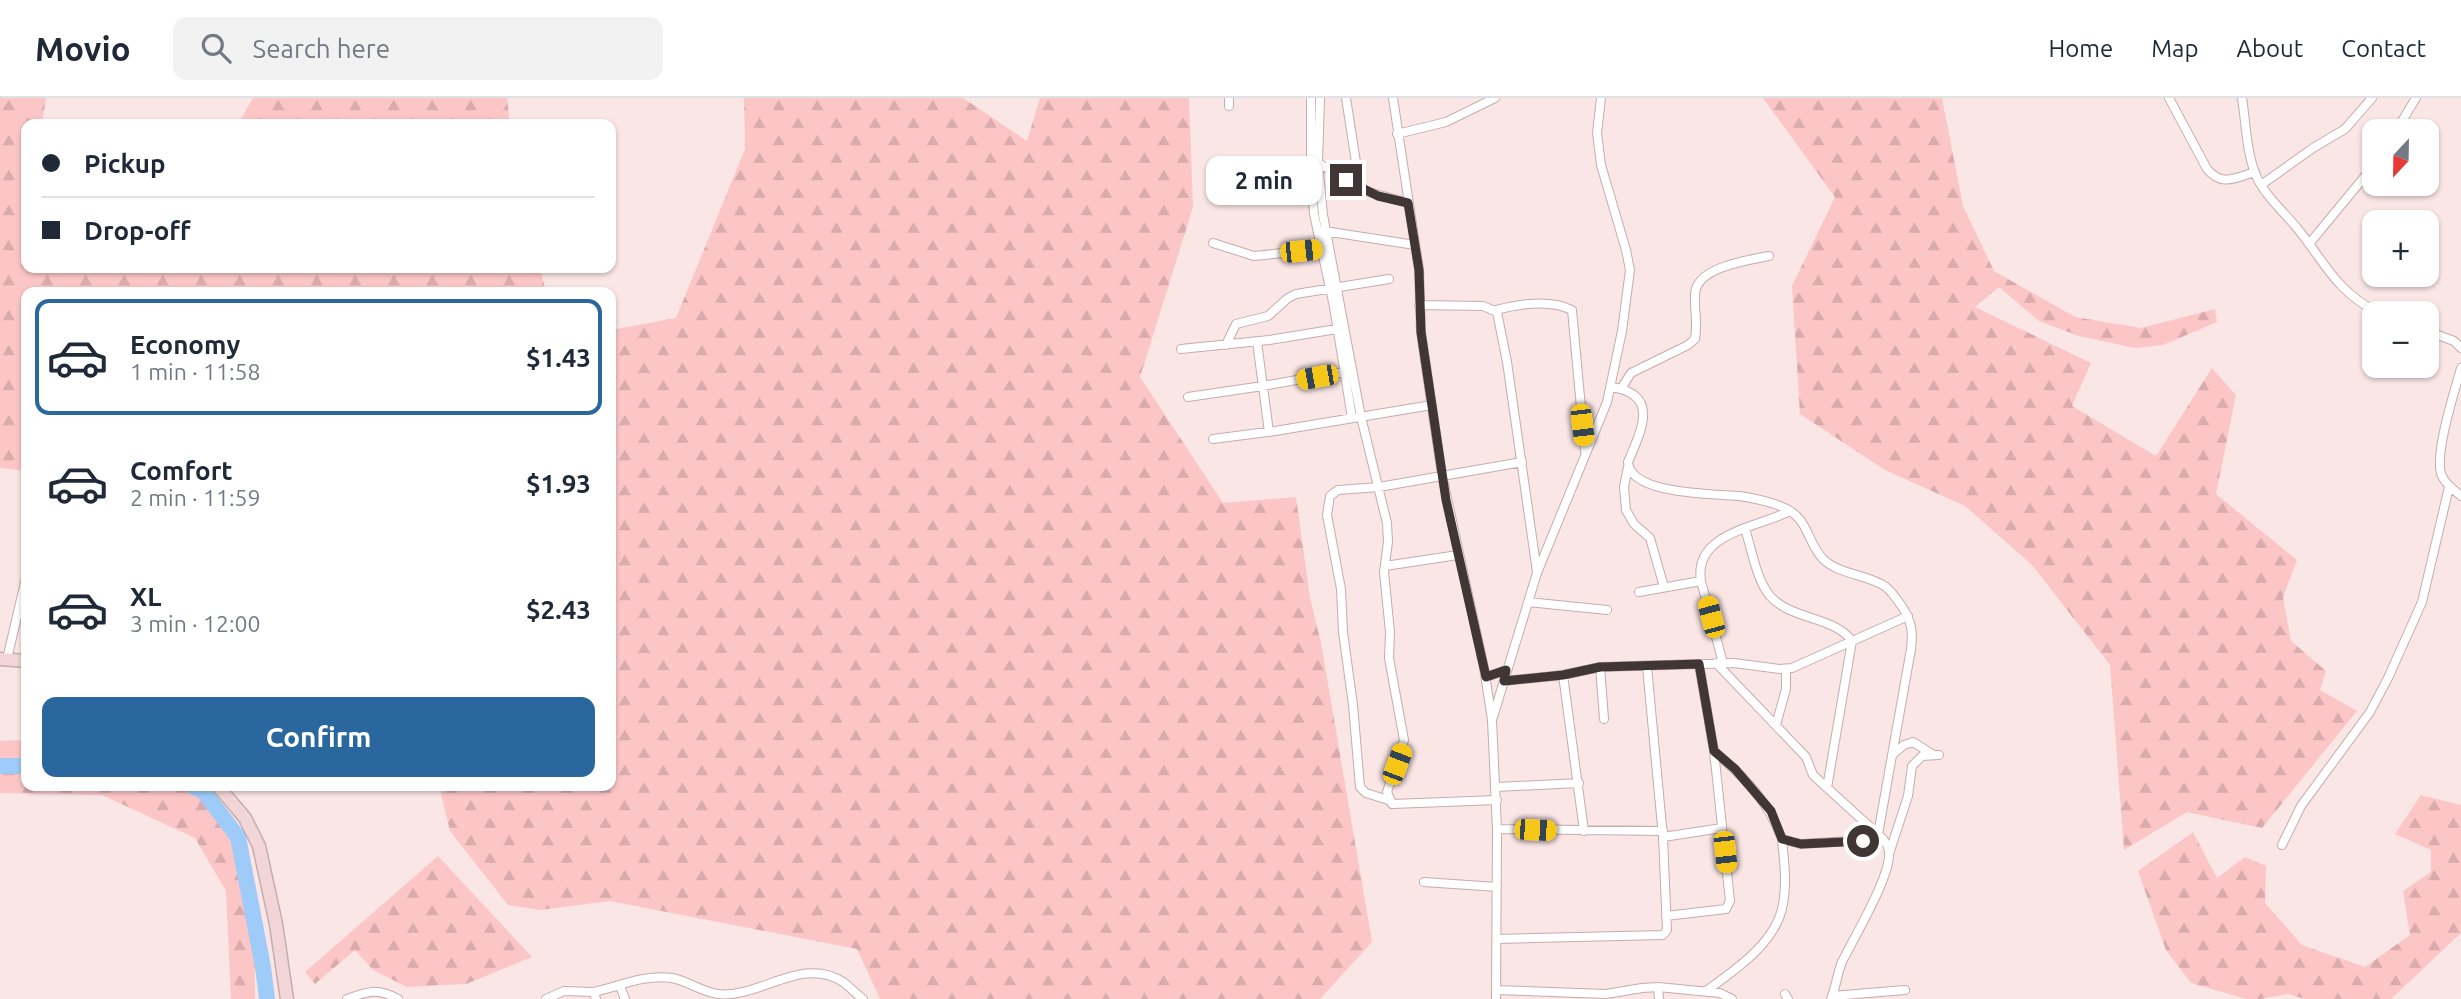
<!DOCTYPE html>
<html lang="en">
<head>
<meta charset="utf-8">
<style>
	body { margin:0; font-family:Ubuntu,sans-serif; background:#f2f2f3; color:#1f2937; height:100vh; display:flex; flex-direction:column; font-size:26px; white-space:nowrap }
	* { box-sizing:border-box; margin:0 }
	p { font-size:23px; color:#747a83 }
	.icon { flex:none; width:38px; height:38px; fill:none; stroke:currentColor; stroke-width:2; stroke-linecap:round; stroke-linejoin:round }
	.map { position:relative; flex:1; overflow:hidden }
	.drawer { position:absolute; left:21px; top:189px; width:595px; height:504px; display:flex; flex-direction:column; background:#fff; border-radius:14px; box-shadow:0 2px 5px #0004 }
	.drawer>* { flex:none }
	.top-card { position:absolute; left:21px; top:21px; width:595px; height:154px; border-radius:14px; box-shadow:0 2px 5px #0004; display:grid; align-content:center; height:154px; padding:0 21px; background:#fff }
	.needle { width:46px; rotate:202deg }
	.tools { position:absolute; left:2362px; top:21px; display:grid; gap:14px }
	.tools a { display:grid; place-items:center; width:77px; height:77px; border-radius:14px; background:#fff; box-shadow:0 2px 5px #0004; font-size:35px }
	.end { position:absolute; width:32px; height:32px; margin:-16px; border:9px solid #403636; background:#fff; box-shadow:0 0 0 4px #fff }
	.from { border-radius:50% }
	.bubble { position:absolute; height:49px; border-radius:14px; background:#fff; box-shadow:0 2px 5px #0004; font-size:23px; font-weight:700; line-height:49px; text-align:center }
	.car { position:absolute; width:21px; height:42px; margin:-21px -10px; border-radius:9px; box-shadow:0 0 5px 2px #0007; background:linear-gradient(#f5c518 24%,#345 0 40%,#f5c518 0 76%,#345 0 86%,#f5c518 0) }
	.top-card b { display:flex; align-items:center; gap:24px; height:66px; font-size:26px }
	.top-card b+b { border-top:2px solid #e0e1e3 }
	.top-card i { width:18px; height:18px; background:#1f2937 }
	ul { padding:12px 0 0; list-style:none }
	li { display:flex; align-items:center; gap:21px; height:116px; margin:0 14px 10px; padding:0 7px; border:4px solid transparent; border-radius:14px }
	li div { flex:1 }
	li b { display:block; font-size:26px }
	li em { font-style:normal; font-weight:700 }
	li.current { border-color:#29679e }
	li>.icon { width:63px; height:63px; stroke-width:1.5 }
	.action { display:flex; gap:14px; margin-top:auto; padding:14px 21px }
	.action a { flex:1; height:80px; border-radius:14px; background:#29679e; color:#fff; font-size:28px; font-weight:700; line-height:80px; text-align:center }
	header { display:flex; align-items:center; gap:42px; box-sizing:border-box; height:98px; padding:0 35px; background:#fff; border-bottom:2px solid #e0e1e3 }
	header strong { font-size:33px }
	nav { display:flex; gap:38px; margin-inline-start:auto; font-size:24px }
	.search { width:490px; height:63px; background:#f2f2f3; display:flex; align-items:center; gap:18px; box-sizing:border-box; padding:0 24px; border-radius:14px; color:#747a83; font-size:26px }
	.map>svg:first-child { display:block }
	.forest { fill:url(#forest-firs) }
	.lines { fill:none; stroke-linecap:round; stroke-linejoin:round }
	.river { stroke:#9ecbf8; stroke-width:16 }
	.minor-casing { stroke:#c6acad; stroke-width:10 }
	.secondary-casing { stroke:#c6acad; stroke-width:15 }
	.minor { stroke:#fff; stroke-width:8 }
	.secondary { stroke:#f2d6d7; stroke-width:12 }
	.route { stroke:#403636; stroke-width:9 }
</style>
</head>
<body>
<header>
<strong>Movio</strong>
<div class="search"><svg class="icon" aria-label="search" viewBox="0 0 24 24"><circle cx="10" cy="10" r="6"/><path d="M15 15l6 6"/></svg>Search here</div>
<nav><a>Home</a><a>Map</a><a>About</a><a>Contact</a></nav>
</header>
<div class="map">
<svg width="2461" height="901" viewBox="0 0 2461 901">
	<defs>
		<pattern id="forest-firs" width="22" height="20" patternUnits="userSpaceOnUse" patternTransform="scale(1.75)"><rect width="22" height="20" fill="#fcc6c7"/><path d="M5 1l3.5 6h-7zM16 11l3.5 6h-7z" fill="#d9abac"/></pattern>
	</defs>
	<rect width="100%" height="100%" fill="#fbe6e6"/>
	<path class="forest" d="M0 0H46L42 26H26V170H540L546 194H26V373L0 370Z
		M253 0H507L510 26H238Z
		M744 0H963L1027 43 1040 0H1189L1193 109 1140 279 1223 405 1296 399 1310 500 1321 545 1372 844 1320 901H880L857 851 610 803 540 812 508 807 450 733 439 688H611V232L676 220 745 51Z
		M1763 0H1942L1963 108 1994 173 2075 219 2141 230 2215 211 2217 224 2163 247 2135 250 2079 238 2039 223 1999 189 1975 209 2091 265 2072 308 2156 358 2212 270 2236 297 2216 396 2297 462 2283 499 2291 543 2326 573 2320 592 2357 613 2262 730 2187 714 2124 752 2110 567 2032 467 1965 408 1885 372 1800 316 1792 188 1835 99Z
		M26 642V688H196L232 726 254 812 255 901H231L226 793 195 740 102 697 0 695V643Z
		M2421 697 2461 707V835L2391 901H2305L2288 896 2261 901H2246L2191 885 2166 852 2138 773 2193 734 2217 780 2245 759 2266 768 2265 805 2302 847 2365 869 2410 837 2403 793 2431 774V752L2395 736Z
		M438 758 532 859 466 886 407 889 373 872 355 852 315 886 305 874Z"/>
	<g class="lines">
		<path class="river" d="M0 668H26
			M192 688 203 693 238 739 263 869 267 901"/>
		<defs>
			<path id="minor" d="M1229 0V8
				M1311 0V83L1314 116 1334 209 1352 320
				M1320 0 1318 65 1323 117 1361 319 1387 425 1388 444 1384 474 1390 534 1389 560 1404 642 1387 694 1392 706 1497 702
				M1346 0 1360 90
				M1393 0 1419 172 1421 234 1442 377 1484 570 1492 622 1497 731 1496 901
				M2169 0 2207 71C2222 89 2235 80 2255 74
				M2242 0C2246 25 2246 51 2255 75 2263 96 2283 113 2297 130 2327 167 2334 191 2378 215
				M2396 33 2416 0
				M1397 36 1446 24 1495 0
				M1316 64 1369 94 1408 105
				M2261 87 2313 50 2345 31 2372 0
				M1324 133 1415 147
				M1213 145 1254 158 1322 151
				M2309 146 2375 66
				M1419 207 1483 208 1497 214 1507 264 1537 474
				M1496 212C1519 206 1550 201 1572 212L1585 353
				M2427 233 2454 243 2461 250
				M1257 244 1269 334
				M1226 247 1236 226 1268 218 1288 200 1296 196 1389 181
				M1181 251 1269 242 1343 230
				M2461 270C2455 292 2433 359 2442 378 2446 387 2454 392 2461 398
				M1611 289C1661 296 1641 333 1628 364 1630 397 1715 396 1739 398 1753 400 1767 403 1780 408 1810 419 1805 442 1823 461 1839 477 1868 476 1886 489 1893 495 1898 503 1903 510 1912 525 1913 534 1911 551L1878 736
				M1621 291 1631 275 1688 247 1695 241C1698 226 1694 211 1695 196 1696 169 1749 162 1769 158
				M1188 299 1263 288 1347 273
				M1213 341 1275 333 1432 307
				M1628 369 1624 389 1626 412 1634 426 1650 440 1664 489
				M1745 431C1752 452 1756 481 1770 498 1791 522 1834 518 1852 543L1827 690
				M1385 468 1458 457
				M1639 494 1701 483
				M1528 504 1607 512
				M7 561 26 480
				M1716 565 1806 659 1813 677 1881 739C1885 743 1888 748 1889 753 1892 777 1853 841 1842 864 1837 876 1836 889 1831 901
				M1723 565 1701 483C1693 435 1759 429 1790 413
				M1699 566 1734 565 1780 571 1792 570 1908 518
				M1600 569 1604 621
				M1563 577 1584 733
				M1486 579 1506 572
				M1504 583 1563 577 1600 569 1699 566 1714 653 1730 803 1726 811 1666 818
				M1493 619 1537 475 1607 304 1622 233 1630 172 1626 152 1601 67 1597 35 1601 0
				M1776 627 1786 591V571
				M1714 653C1745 680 1767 701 1782 741L1801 746 1883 741
				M1892 657 1904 647 1913 644 1932 656
				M1496 689 1579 685
				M1388 702 1366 695 1360 689 1353 607 1343 534 1341 491 1327 417 1330 398 1338 392 1379 389 1522 364
				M1497 731 1663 733
				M1663 739 1722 730
				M2282 747 2301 708 2370 614 2388 580 2422 504 2449 389
				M1889 756 1908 698 1912 668 1922 658 1939 657
				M1424 784 1497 789
				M1497 841 1663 837 1667 832 1663 739 1647 569
				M620 888 625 901
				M1658 889 1659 901
				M1496 892 1606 896 1642 890 1658 889 1720 895 1732 901
				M1706 893C1735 872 1777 844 1783 806 1787 785 1784 761 1782 741
				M594 894C620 888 645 876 672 880 688 883 702 894 718 896 759 901 802 857 843 884 850 889 856 896 863 901
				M1785 896 1788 901
				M1832 898 1905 892
				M347 901C368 893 378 890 398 901
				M546 901 564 893 594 894 596 901"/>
			<path id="secondary" d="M0 561 26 563
				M218 688 245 720 259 748 276 826 287 901"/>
		</defs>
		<use href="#minor" class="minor-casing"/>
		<use href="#secondary" class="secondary-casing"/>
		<use href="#minor" class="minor"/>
		<use href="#secondary" class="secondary"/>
	</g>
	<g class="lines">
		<path class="route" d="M1346 82 1378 98 1408 105 1419 172 1421 234 1446 402 1486 579 1506 572 1504 583 1563 577 1600 569 1699 566 1714 653 1735 671 1771 713 1782 741 1801 746 1863 743"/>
	</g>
</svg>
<div class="tools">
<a><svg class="needle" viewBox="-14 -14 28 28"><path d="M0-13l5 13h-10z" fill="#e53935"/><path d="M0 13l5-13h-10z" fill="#747a83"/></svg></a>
<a>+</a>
<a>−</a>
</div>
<i class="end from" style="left:1863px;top:743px"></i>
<i class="end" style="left:1346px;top:82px"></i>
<div class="bubble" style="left:1206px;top:58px;width:116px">2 min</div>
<i class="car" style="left:1301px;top:153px;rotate:84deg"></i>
<i class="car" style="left:1317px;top:279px;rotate:260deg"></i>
<i class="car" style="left:1582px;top:327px;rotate:173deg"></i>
<i class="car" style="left:1711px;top:519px;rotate:345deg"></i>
<i class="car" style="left:1397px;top:666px;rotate:21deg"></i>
<i class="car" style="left:1535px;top:732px;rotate:92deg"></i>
<i class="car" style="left:1725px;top:754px;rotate:174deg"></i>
<div class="top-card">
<b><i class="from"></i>Pickup</b>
<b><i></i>Drop-off</b>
</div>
<section class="drawer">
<ul>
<li class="current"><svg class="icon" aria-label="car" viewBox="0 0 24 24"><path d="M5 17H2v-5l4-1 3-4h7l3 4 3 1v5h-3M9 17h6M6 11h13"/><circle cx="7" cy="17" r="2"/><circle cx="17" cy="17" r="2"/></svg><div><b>Economy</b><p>1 min · 11:58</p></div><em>$1.43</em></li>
<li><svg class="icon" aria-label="car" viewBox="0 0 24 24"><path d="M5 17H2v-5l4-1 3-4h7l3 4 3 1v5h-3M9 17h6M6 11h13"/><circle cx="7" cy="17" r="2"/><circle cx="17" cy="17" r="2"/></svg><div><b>Comfort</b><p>2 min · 11:59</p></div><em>$1.93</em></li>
<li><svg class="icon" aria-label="car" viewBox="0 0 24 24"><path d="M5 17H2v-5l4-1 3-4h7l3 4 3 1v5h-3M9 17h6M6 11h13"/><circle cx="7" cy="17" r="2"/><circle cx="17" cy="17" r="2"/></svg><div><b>XL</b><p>3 min · 12:00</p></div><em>$2.43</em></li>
</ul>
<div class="action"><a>Confirm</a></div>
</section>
</div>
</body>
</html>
